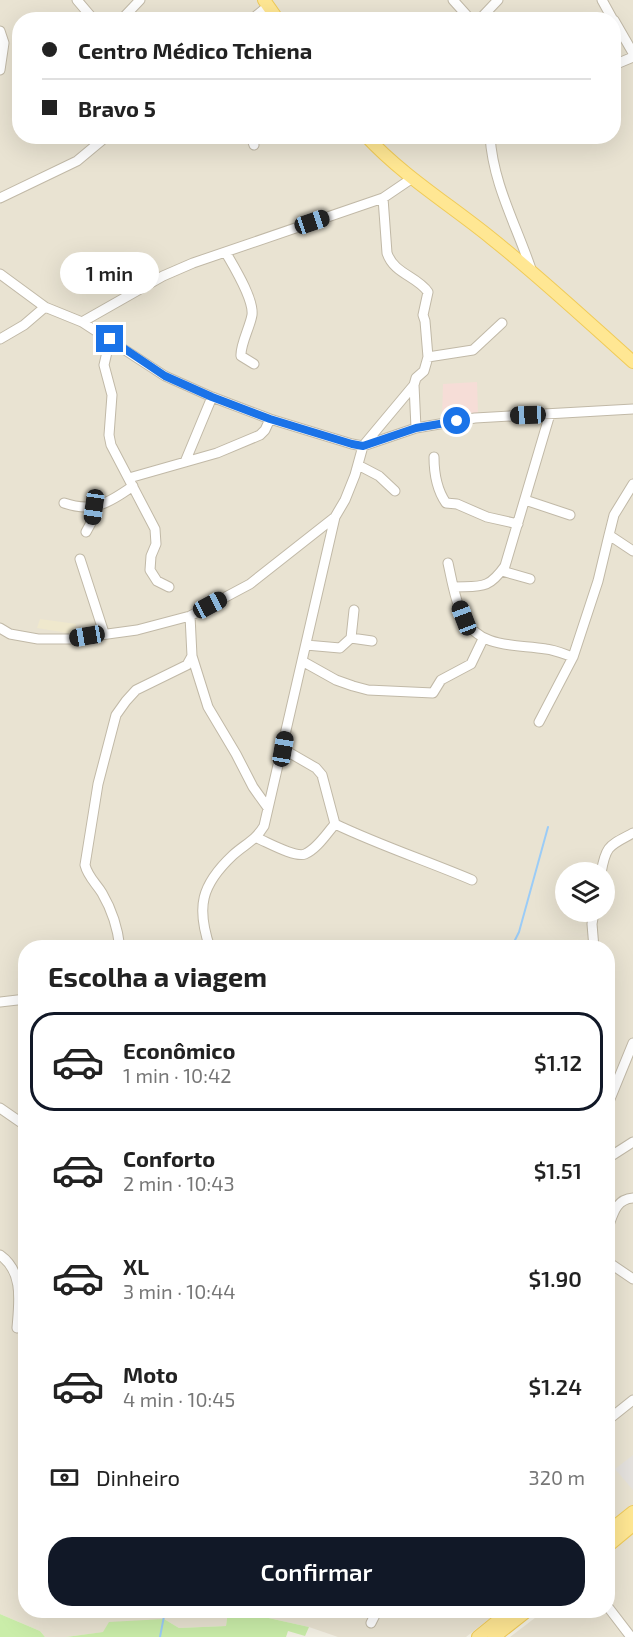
<!DOCTYPE html>
<html lang="pt">
<head>
<meta charset="utf-8">
<style>
	body { margin:0; font-family:"Exo 2",sans-serif; background:#f2f2f2; color:#222; height:100vh; display:flex; flex-direction:column; font-size:22px; white-space:nowrap }
	* { box-sizing:border-box; margin:0 }
	p { font-size:20px; color:#767676 }
	.icon { flex:none; width:33px; height:33px; fill:none; stroke:currentColor; stroke-width:2; stroke-linecap:round; stroke-linejoin:round }
	.map { position:relative; flex:1; overflow:hidden }
	.drawer { position:absolute; left:18px; top:940px; width:597px; height:678px; display:flex; flex-direction:column; background:#fff; border-radius:24px; box-shadow:0 6px 24px #0002 }
	.drawer>* { flex:none }
	.banner { position:absolute; left:12px; top:12px; width:609px; height:132px; border-radius:24px; box-shadow:0 6px 24px #0002; display:grid; align-content:center; height:132px; padding:0 30px; background:#fff }
	.tools { position:absolute; left:555px; top:862px; display:grid; gap:12px }
	.tools a { display:grid; place-items:center; width:60px; height:60px; border-radius:50%; background:#fff; box-shadow:0 6px 24px #0002; font-size:30px }
	.end { position:absolute; width:27px; height:27px; margin:-14px; border:8px solid #1a73e8; background:#fff; box-shadow:0 0 0 3px #fff }
	.from { border-radius:50% }
	.bubble { position:absolute; height:42px; border-radius:21px; background:#fff; box-shadow:0 6px 24px #0002; font-size:20px; font-weight:600; line-height:42px; text-align:center }
	.car { position:absolute; width:18px; height:36px; margin:-18px -9px; border-radius:8px; box-shadow:0 0 4px 2px #0007; background:linear-gradient(#222 24%,#8ab4d8 0 40%,#222 0 76%,#8ab4d8 0 86%,#222 0) }
	.banner b { display:flex; align-items:center; gap:21px; height:57px; font-size:22px }
	.banner b+b { border-top:2px solid #e0e0e0 }
	.banner i { width:15px; height:15px; background:#222 }
	ul { padding:0; list-style:none }
	li { display:flex; align-items:center; gap:18px; height:99px; margin:0 12px 9px; padding:0 18px; border:3px solid transparent; border-radius:24px }
	li div { flex:1 }
	li b { display:block; font-size:22px }
	li em { font-style:normal; font-weight:600 }
	li.active { border-color:#111827 }
	li>.icon { width:54px; height:54px; stroke-width:1.5 }
	h2 { padding:0 30px; font-size:27px; line-height:72px }
	.pay { display:flex; align-items:center; gap:15px; height:66px; padding:0 30px; font-size:22px }
	.pay p { margin-inline-start:auto }
	.primary-button { display:flex; gap:12px; margin-top:auto; padding:12px 30px }
	.primary-button a { flex:1; height:69px; border-radius:24px; background:#111827; color:#fff; font-size:24px; font-weight:600; line-height:69px; text-align:center }
	.map>svg:first-child { display:block }
	.residential { fill:#e9e3d2; fill-rule:evenodd }
	.education { fill:#efe8cd }
	.medical { fill:#f6ddd7 }
	.green { fill:#caeda9 }
	.parking { fill:#e5e2de }
	.lines { fill:none; stroke-linecap:round; stroke-linejoin:round }
	.stream { stroke:#9bccf7; stroke-width:2 }
	.minor-casing { stroke:#c1b9a7; stroke-width:11 }
	.major-casing { stroke:#f0cb58; stroke-width:14 }
	.minor { stroke:#fff; stroke-width:9 }
	.major { stroke:#ffe793; stroke-width:12 }
	.route { stroke:#1a73e8; stroke-width:8 }
</style>
</head>
<body>
<div class="map">
<svg width="633" height="1637" viewBox="0 0 633 1637">
	<rect width="100%" height="100%" fill="#f4f1e5"/>
	<path class="residential" d="M0 0H633V1637H510L544 1611H608V948H26V1611H228L226 1626 179 1628 164 1619 104 1632 66 1637H45L40 1631 0 1614ZM20 20H614V136H20ZM566 873H604V912H566Z
		M237 1611H499L466 1637H338L309 1627Z"/>
	<path class="education" d="M40 619 76 624 74 634 37 628Z"/>
	<path class="medical" d="M477 382 478 413 442 419 443 384Z"/>
	<path class="green" d="M228 1611H237L309 1627 305 1636 288 1631 286 1637H66L103 1632 109 1622 164 1619 179 1628 226 1626Z
		M0 1614 40 1631 45 1637H0Z"/>
	<path class="parking" d="M633 1455V1490L615 1469Z"/>
	<g class="lines">
		<path class="stream" d="M511 948 519 932 548 827
			M160 1637 165 1611"/>
		<defs>
			<path id="minor" d="M77 0 94 20
				M453 0 471 20
				M602 0 613 20
				M121 20 140 0
				M251 20 268 6
				M479 20 498 0
				M614 20 633 53
				M0 31 4 43 0 70
				M614 65 633 57
				M251 136 254 145
				M490 136C493 185 517 226 532 272
				M0 198 77 161 107 136
				M383 198 387 253C394 274 417 276 428 292L423 315 425 321 428 357 424 371 416 378 414 385 416 428
				M226 253C234 267 254 299 252 315 250 327 240 345 241 356L254 364
				M0 274 45 307 82 322 165 376 212 397 270 419 352 444 363 446 416 428 475 418 633 409
				M82 322 163 276 193 263 383 198 411 179
				M0 339 24 325 45 307
				M110 339 104 365 112 395 109 435 111 445 155 529 156 544 151 556 150 570 157 581 169 587
				M428 357 473 350 502 323
				M434 457C434 472 437 490 446 503L457 504 487 517 518 524
				M185 462 212 397
				M358 465 379 476 395 491
				M129 478 217 453 260 435 265 430 270 419
				M633 484 614 515 609 535 633 551
				M525 500 570 515
				M64 503C93 513 109 503 133 486
				M86 532 92 521 94 507
				M80 559 104 633
				M448 563C452 581 455 601 463 617 480 649 515 644 546 649 555 650 564 654 573 657
				M502 571 530 579
				M454 587C481 586 488 590 505 566L550 414
				M0 628 10 634 38 639H71L137 630 190 616 250 584 335 517 345 500 355 475 363 446 414 385
				M351 638 372 641
				M306 645 340 648 351 638 354 610
				M192 656 208 707 236 754 253 787 268 808
				M302 661 336 680 353 686 368 690 433 693 441 680 471 664 483 639
				M539 722 573 657 598 581 609 535
				M283 749 316 768 322 775 335 824
				M335 824C379 845 427 861 472 880
				M257 838C267 842 295 858 305 854 317 849 327 833 335 824
				M601 873C606 845 609 846 633 833
				M120 948C118 930 112 910 102 893 96 883 88 877 85 865L98 784 116 715 126 701 136 690 187 665 192 656 190 616
				M210 948C196 907 201 885 233 855 245 844 255 841 264 826L335 517
				M594 948 592 924 594 912
				M0 1002 26 999
				M608 1104 633 1043
				M0 1108 26 1126
				M608 1158 633 1142
				M608 1228C613 1214 616 1199 633 1198
				M0 1255C24 1272 19 1302 17 1328
				M608 1262 633 1279
				M608 1420 633 1400
				M608 1607 631 1637
				M371 1623 377 1611"/>
			<path id="major" d="M264 0 278 20
				M366 136C403 176 449 204 491 238 540 277 586 320 633 362
				M608 1532 633 1512
				M608 1546 633 1525
				M478 1637 510 1611
				M494 1637 527 1611"/>
		</defs>
		<use href="#minor" class="minor-casing"/>
		<use href="#major" class="major-casing"/>
		<use href="#minor" class="minor"/>
		<use href="#major" class="major"/>
	</g>
	<g class="lines">
		<path class="route" d="M110 339 165 376 212 397 270 419 352 444 363 446 416 428 457 421"/>
	</g>
</svg>
<div class="tools">
<a><svg class="icon" aria-label="layers" viewBox="0 0 24 24"><path d="M12 4l9 5-9 5-9-5zM3 14l9 5 9-5"/></svg></a>
</div>
<i class="end from" style="left:457px;top:421px"></i>
<i class="end" style="left:110px;top:339px"></i>
<div class="bubble" style="left:60px;top:252px;width:99px">1 min</div>
<i class="car" style="left:312px;top:222px;rotate:71deg"></i>
<i class="car" style="left:528px;top:415px;rotate:268deg"></i>
<i class="car" style="left:94px;top:507px;rotate:188deg"></i>
<i class="car" style="left:210px;top:605px;rotate:62deg"></i>
<i class="car" style="left:464px;top:618px;rotate:339deg"></i>
<i class="car" style="left:87px;top:636px;rotate:260deg"></i>
<i class="car" style="left:283px;top:749px;rotate:10deg"></i>
<div class="banner">
<b><i class="from"></i>Centro Médico Tchiena</b>
<b><i></i>Bravo 5</b>
</div>
<section class="drawer">
<h2>Escolha a viagem</h2>
<ul>
<li class="active"><svg class="icon" aria-label="car" viewBox="0 0 24 24"><path d="M5 17H2v-5l4-1 3-4h7l3 4 3 1v5h-3M9 17h6M6 11h13"/><circle cx="7" cy="17" r="2"/><circle cx="17" cy="17" r="2"/></svg><div><b>Econômico</b><p>1 min · 10:42</p></div><em>$1.12</em></li>
<li><svg class="icon" aria-label="car" viewBox="0 0 24 24"><path d="M5 17H2v-5l4-1 3-4h7l3 4 3 1v5h-3M9 17h6M6 11h13"/><circle cx="7" cy="17" r="2"/><circle cx="17" cy="17" r="2"/></svg><div><b>Conforto</b><p>2 min · 10:43</p></div><em>$1.51</em></li>
<li><svg class="icon" aria-label="car" viewBox="0 0 24 24"><path d="M5 17H2v-5l4-1 3-4h7l3 4 3 1v5h-3M9 17h6M6 11h13"/><circle cx="7" cy="17" r="2"/><circle cx="17" cy="17" r="2"/></svg><div><b>XL</b><p>3 min · 10:44</p></div><em>$1.90</em></li>
<li><svg class="icon" aria-label="car" viewBox="0 0 24 24"><path d="M5 17H2v-5l4-1 3-4h7l3 4 3 1v5h-3M9 17h6M6 11h13"/><circle cx="7" cy="17" r="2"/><circle cx="17" cy="17" r="2"/></svg><div><b>Moto</b><p>4 min · 10:45</p></div><em>$1.24</em></li>
</ul>
<div class="pay"><svg class="icon" aria-label="cash" viewBox="0 0 24 24"><path d="M3 7h18v10H3z"/><circle cx="12" cy="12" r="2"/></svg>Dinheiro<p>320 m</p></div>
<div class="primary-button"><a>Confirmar</a></div>
</section>
</div>
</body>
</html>
